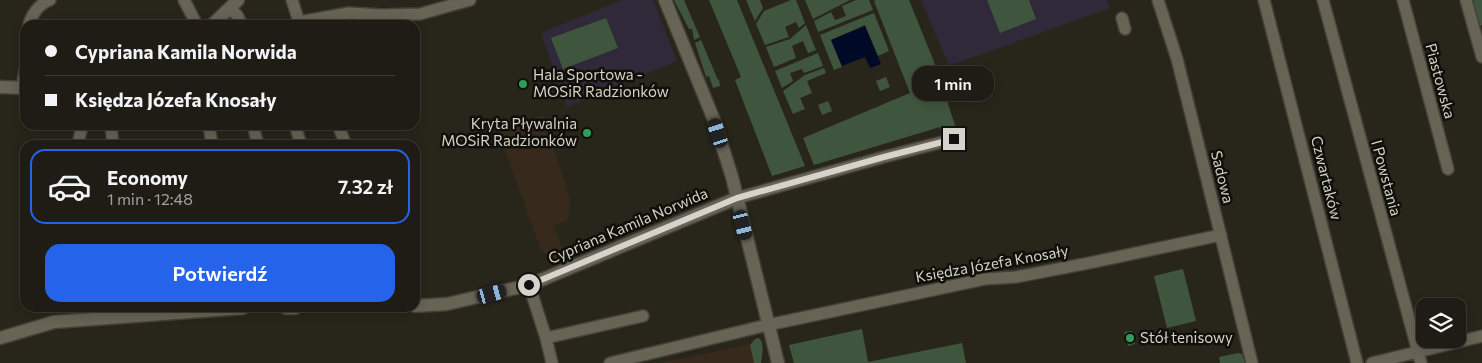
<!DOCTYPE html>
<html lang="pl">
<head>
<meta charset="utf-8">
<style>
	body { margin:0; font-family:Commissioner,sans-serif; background:#26251d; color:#f1f3f6; height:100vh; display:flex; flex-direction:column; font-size:19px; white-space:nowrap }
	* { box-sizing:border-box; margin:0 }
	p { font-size:16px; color:#a1a1a0 }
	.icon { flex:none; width:28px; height:28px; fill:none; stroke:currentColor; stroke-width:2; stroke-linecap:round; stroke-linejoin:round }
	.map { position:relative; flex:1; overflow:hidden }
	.panel { position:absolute; left:20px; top:140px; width:400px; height:172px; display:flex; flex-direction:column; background:#1e1c14; border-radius:15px; box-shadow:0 2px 12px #0003,0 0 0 1px #3c3a34 }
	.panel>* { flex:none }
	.top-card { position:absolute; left:20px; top:20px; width:400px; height:110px; border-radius:15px; box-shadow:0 2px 12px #0003,0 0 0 1px #3c3a34; display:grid; align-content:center; height:110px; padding:0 25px; background:#1e1c14 }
	.tools { position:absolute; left:1416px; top:298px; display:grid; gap:10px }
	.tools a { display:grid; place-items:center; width:50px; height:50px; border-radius:10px; background:#1e1c14; box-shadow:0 2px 12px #0003,0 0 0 1px #3c3a34; font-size:25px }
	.end { position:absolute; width:22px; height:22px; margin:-11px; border:6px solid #d5d3cb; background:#111; box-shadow:0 0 0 2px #111 }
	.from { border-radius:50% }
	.bubble { position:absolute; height:35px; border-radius:15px; background:#1e1c14; box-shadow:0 2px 12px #0003,0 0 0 1px #3c3a34; font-size:16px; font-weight:600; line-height:35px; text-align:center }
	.car { position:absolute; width:15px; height:30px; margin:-15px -8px; border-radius:6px; box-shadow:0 0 4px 1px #0007; background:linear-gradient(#222 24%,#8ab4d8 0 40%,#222 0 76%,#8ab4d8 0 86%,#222 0) }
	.top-card b { display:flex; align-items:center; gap:18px; height:48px; font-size:19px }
	.top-card b+b { border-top:1px solid #3c3a34 }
	.top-card i { width:12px; height:12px; background:#f1f3f6 }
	ul { padding:9px 0 0; list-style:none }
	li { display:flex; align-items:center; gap:15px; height:75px; margin:0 10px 8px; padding:0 15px; border:2px solid #3c3a34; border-radius:15px }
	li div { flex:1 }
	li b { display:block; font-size:19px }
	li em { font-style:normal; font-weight:600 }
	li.current { border-color:#2563eb }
	li>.icon { width:45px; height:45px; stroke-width:1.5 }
	.primary-button { display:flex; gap:10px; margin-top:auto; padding:10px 25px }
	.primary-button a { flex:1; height:58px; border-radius:15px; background:#2563eb; color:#fff; font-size:20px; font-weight:600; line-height:58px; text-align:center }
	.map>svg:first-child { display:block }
	.commercial { fill:#372a1c }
	.education { fill:#302939 }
	.green { fill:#40553e }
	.water { fill:#000926 }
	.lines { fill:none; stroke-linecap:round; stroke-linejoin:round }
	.minor-casing { stroke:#444238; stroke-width:14 }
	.tertiary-casing { stroke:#444238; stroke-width:15 }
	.minor { stroke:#676456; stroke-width:11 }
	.tertiary { stroke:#676456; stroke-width:12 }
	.route { stroke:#d5d3cb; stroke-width:6 }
	.leisure-dot { fill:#2e9e5b; stroke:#100f09; stroke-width:2 }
	.labels { text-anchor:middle; stroke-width:5; stroke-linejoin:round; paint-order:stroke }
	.poi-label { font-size:15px; fill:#d5d3cb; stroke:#100f09; text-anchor:start }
	.street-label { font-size:15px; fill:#d5d3cb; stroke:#100f09 }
</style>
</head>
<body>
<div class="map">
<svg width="1482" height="363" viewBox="0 0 1482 363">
	<rect width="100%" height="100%" fill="#28261a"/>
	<path class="commercial" d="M543 115 570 199 568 220 553 226 566 257 552 261 541 249 498 131Z
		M750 344 754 363H659L714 352Z"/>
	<path class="education" d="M622 0H653L677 61 567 107 541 33Z
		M921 0H1107L1110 8 949 66Z"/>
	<path class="green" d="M674 0H684L700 37 694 40 692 29H689Z
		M709 0H737L805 166 772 176 735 80 741 77Z
		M746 0H760L763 8 755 21Z
		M791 0H796L805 23 799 28 796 22 785 27 789 37 765 45 756 24 764 11Z
		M805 0H850L813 19Z
		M856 0H869L873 10 818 32 814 21 831 12 835 20 846 16 842 6Z
		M876 0H909L934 62 957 131 943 135 940 127 814 165 803 138 910 93 874 1Z
		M987 0H1029L1036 19 1000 33Z
		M1473 0H1482V25L1480 26Z
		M874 13 889 51 878 56 865 25 831 40 842 67 834 70 820 35Z
		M606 18 618 48 563 69 551 38Z
		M806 25 816 50 808 53 803 41 792 46 796 58 774 67 766 47 790 39Z
		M701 40 718 80 719 79 720 86 713 88 709 76 706 77 695 43Z
		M818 53 823 66 804 73 802 69 790 73 793 81 782 88 775 71Z
		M824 68 826 73 807 81 812 93 800 98 805 109 793 114 783 91 805 75Z
		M886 77 890 87 880 91 876 81Z
		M828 101 832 111 822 115 818 105Z
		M1183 269 1196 321 1167 328 1154 276Z
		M862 329 868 362 962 343 966 363H794L789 345Z
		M1132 331 1135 344 1128 346 1124 332Z
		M759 338C765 343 762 355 761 363H754L750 345 755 339Z
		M1238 353 1242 354 1245 363H1220L1219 357Z"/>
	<path class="water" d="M865 26 881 64 870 68 865 57 842 66 831 40Z"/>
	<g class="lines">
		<defs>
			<path id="minor" d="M184 0 197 25
				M292 0 299 22 298 25
				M1158 0 1177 59 1192 119 1252 363
				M1264 0 1357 363
				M1323 0 1421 363
				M1403 0 1448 169
				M1466 0 1482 57
				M230 9 237 15 242 25
				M1122 18 1125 29
				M299 22 349 13 382 15 420 14 470 0
				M29 25C31 15 40 3 50 0
				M22 88 25 70
				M111 125 113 145
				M209 125 212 145
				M253 125 258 145
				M295 125 301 145
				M338 125 346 145
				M78 145 82 125
				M737 198 884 157 954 139
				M529 285 546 338 552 363
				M95 308 98 318
				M546 338 643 316
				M610 363 763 326 985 279 1016 277 1089 263 1221 235
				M1372 363 1482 336"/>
			<path id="tertiary" d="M665 0 714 120 732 177 778 363
				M212 25 238 0
				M0 87 25 88
				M415 306 447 304 529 285 737 198
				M286 308H295
				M0 338 54 322 243 308"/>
		</defs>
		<use href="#minor" class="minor-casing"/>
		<use href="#tertiary" class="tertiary-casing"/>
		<use href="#minor" class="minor"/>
		<use href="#tertiary" class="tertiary"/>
	</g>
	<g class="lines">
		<path class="route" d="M529 285 737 198 884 157 954 139"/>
	</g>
	<g class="leisure-dot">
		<circle cx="523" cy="84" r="5"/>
		<circle cx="587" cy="133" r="5"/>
		<circle cx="1130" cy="338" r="5"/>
	</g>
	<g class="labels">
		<g class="poi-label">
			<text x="533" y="80">Hala Sportowa -<tspan x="533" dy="17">MOSiR Radzionków</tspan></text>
			<text x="577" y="129" text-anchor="end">Kryta Pływalnia<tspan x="577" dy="17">MOSiR Radzionków</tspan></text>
			<text x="1140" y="343">Stół tenisowy</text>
		</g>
		<g class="street-label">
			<text transform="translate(1440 81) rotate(75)" y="5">Piastowska</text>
			<text transform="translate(1222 177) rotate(76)" y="5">Sadowa</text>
			<text transform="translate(1326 178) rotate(76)" y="5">Czwartaków</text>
			<text transform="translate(1386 178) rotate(75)" y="5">I Powstania</text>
			<text transform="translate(628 226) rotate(-23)" y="5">Cypriana Kamila Norwida</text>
			<text transform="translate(992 264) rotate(-10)" y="5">Księdza Józefa Knosały</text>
		</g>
	</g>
</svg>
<div class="tools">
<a><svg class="icon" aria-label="layers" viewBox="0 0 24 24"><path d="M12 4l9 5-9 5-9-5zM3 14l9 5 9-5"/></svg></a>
</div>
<i class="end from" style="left:529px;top:285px"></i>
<i class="end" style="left:954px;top:139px"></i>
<div class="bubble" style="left:912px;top:66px;width:82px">1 min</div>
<i class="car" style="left:718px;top:133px;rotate:342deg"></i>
<i class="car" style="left:743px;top:225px;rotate:166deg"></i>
<i class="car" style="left:492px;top:294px;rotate:75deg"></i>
<div class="top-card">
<b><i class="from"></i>Cypriana Kamila Norwida</b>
<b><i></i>Księdza Józefa Knosały</b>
</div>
<section class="panel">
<ul>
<li class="current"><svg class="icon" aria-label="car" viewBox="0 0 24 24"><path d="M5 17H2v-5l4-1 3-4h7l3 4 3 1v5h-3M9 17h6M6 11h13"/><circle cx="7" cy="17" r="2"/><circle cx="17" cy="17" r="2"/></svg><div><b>Economy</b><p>1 min · 12:48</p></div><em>7.32 zł</em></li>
</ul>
<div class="primary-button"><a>Potwierdź</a></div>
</section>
</div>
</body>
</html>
